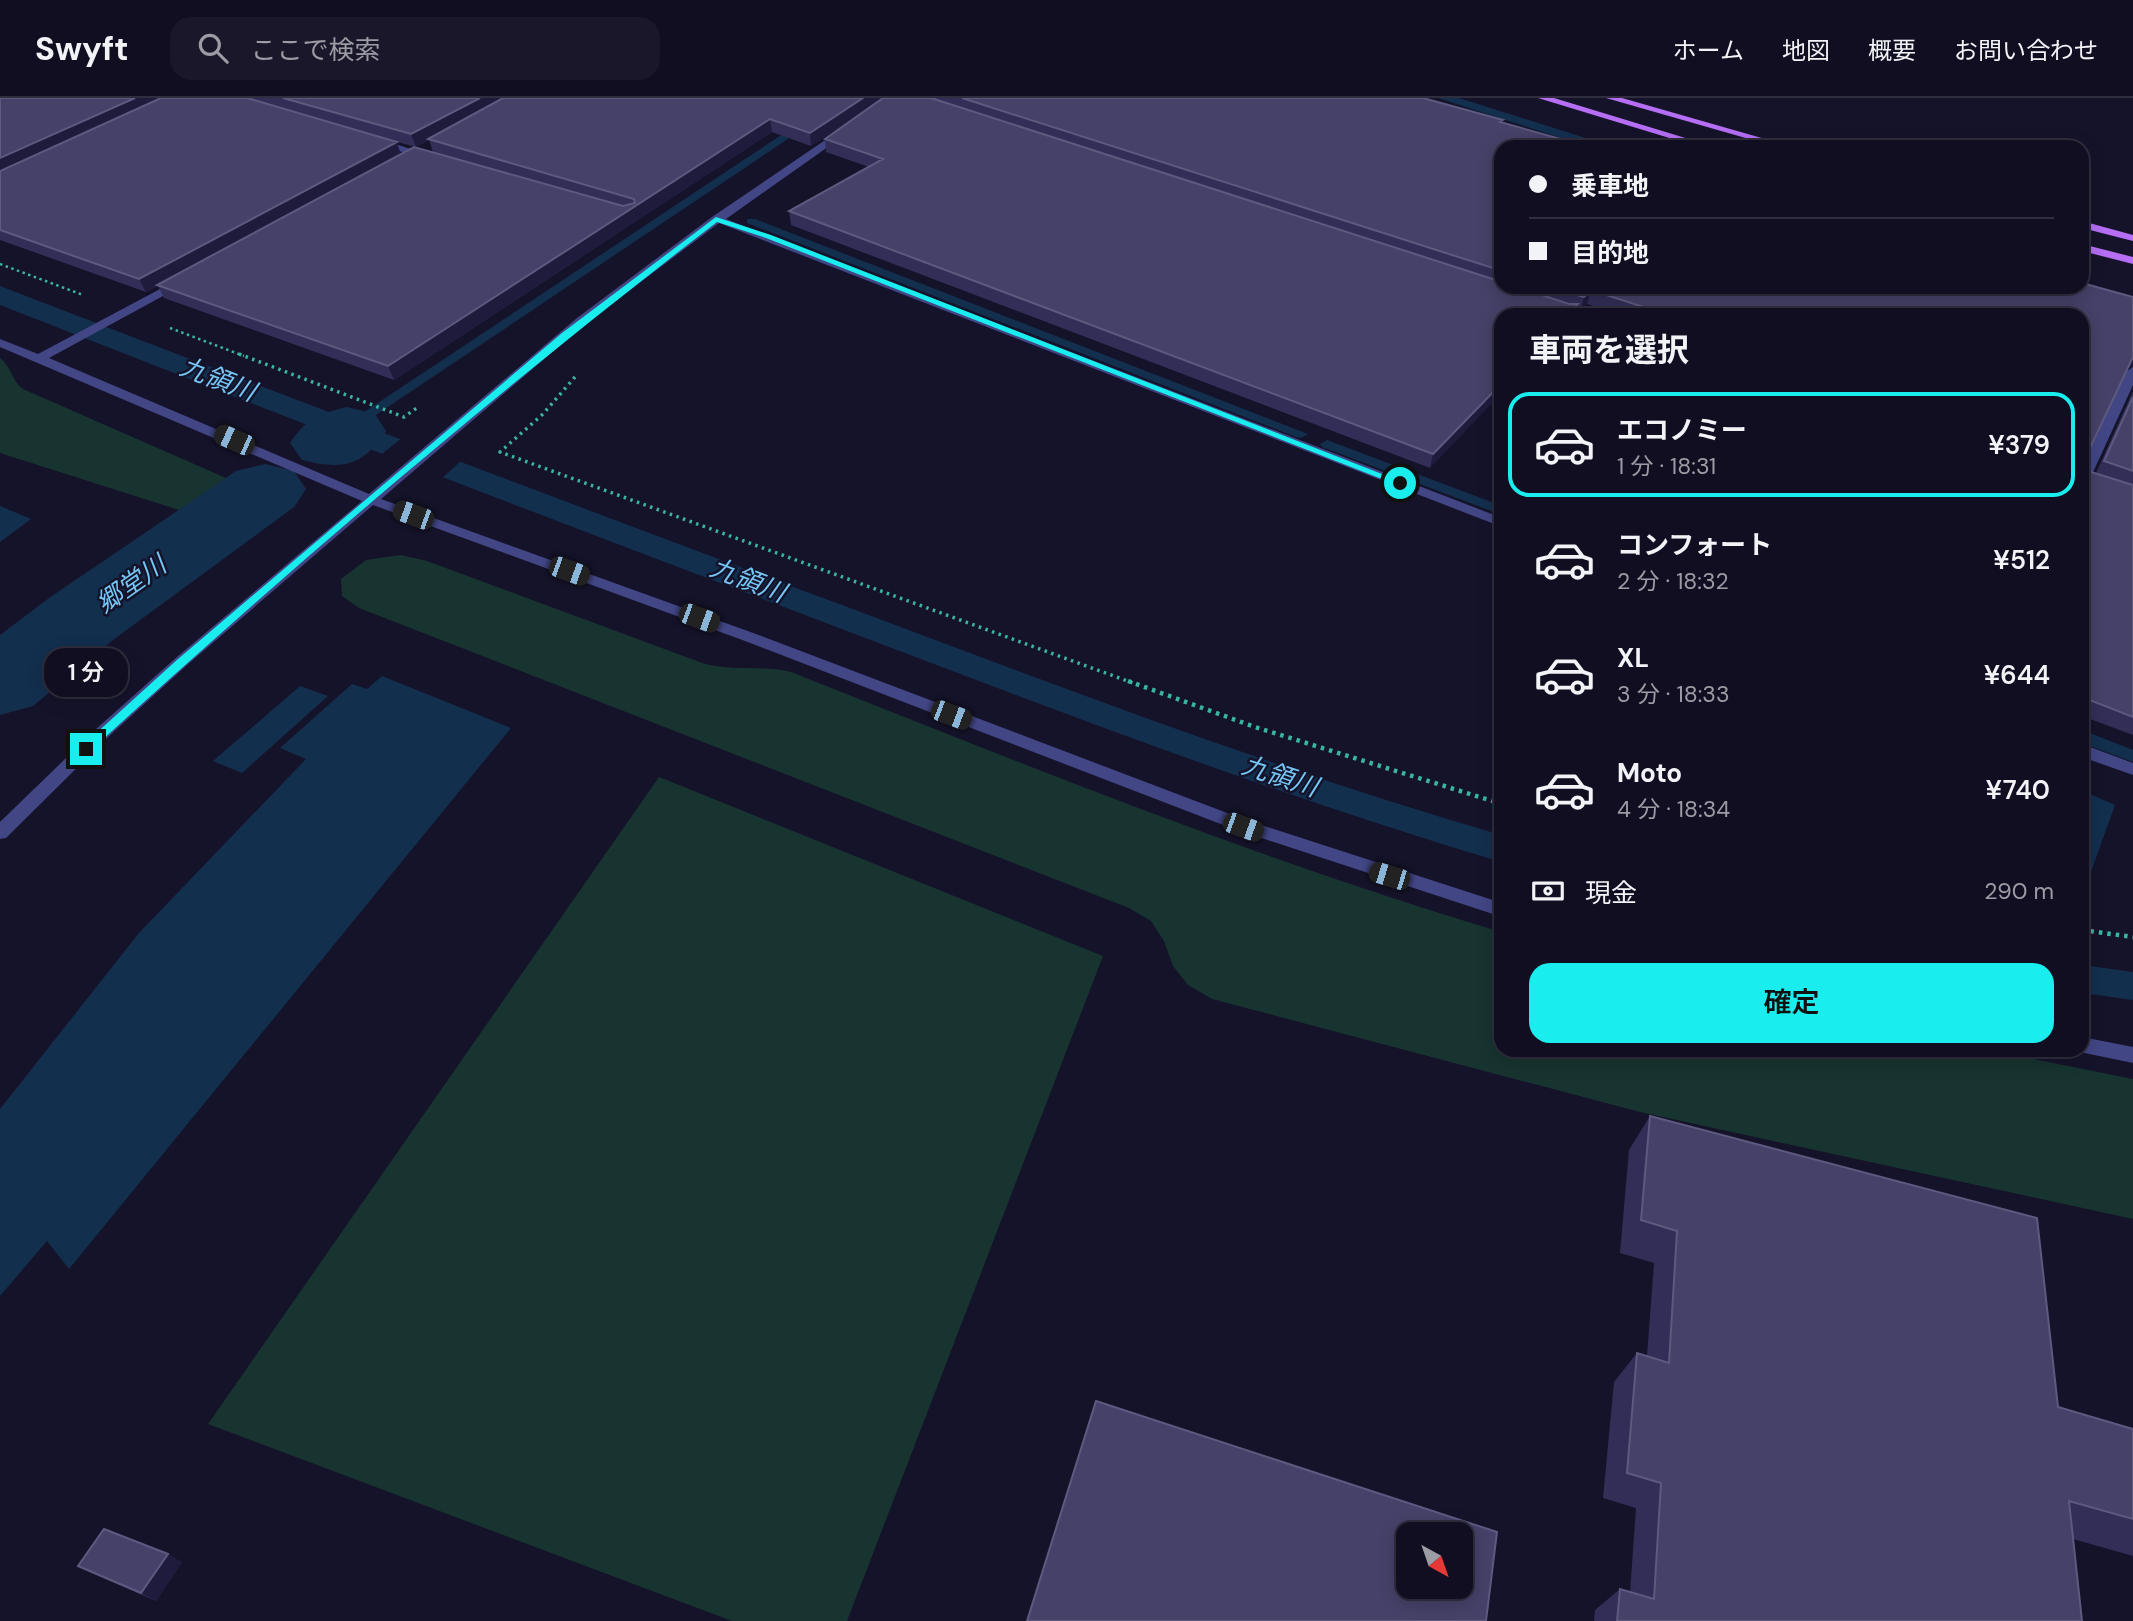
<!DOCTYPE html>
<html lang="ja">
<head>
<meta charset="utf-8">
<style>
	body { margin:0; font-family:"DM Sans","Noto Sans JP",sans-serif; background:#191729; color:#f1f3f6; height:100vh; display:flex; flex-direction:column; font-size:26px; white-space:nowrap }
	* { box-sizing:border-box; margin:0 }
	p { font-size:23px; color:#9c9ca5 }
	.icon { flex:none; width:38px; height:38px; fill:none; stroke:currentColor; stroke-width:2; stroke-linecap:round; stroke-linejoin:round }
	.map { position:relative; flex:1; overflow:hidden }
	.sheet { position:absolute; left:1494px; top:210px; width:595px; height:749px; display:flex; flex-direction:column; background:#100e20; border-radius:21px; box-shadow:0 4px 18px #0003,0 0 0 2px #302e3e }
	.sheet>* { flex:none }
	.hud { position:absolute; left:1494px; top:42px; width:595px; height:154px; border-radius:21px; box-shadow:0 4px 18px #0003,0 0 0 2px #302e3e; display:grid; align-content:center; height:154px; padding:0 35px; background:#100e20 }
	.needle { width:46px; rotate:140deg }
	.controls { position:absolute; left:1396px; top:1424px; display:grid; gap:14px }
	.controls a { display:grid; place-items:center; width:77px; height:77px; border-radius:14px; background:#100e20; box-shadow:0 4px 18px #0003,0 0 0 2px #302e3e; font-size:35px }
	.end { position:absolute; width:32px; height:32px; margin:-16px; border:9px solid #19edee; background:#111; box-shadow:0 0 0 4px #111 }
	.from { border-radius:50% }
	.bubble { position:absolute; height:49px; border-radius:21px; background:#100e20; box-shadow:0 4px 18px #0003,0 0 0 2px #302e3e; font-size:23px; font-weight:600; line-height:49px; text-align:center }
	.car { position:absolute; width:21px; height:42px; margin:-21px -10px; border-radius:9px; box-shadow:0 0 5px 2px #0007; background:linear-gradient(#222 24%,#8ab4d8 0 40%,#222 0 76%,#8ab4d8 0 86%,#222 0) }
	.hud b { display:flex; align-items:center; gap:24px; height:66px; font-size:26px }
	.hud b+b { border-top:2px solid #302e3e }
	.hud i { width:18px; height:18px; background:#f1f3f6 }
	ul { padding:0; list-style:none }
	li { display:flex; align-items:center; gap:21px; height:105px; margin:0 14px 10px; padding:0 21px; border:4px solid transparent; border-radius:21px }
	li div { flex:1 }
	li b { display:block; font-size:26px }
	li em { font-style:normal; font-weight:600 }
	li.active { border-color:#19edee }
	li>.icon { width:63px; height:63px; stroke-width:1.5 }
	h2 { padding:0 35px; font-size:32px; line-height:84px }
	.pay { display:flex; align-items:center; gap:18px; height:77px; padding:0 35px; font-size:26px }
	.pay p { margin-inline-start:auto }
	.primary-button { display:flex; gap:14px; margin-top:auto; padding:14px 35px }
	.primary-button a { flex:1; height:80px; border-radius:21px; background:#19edee; color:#111; font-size:28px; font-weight:600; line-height:80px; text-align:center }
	header { display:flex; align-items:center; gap:42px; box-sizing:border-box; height:98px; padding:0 35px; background:#100e20; border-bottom:2px solid #302e3e }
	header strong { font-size:33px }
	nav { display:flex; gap:38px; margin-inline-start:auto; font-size:24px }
	.search { width:490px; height:63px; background:#191729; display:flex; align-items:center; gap:18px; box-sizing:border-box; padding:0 24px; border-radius:21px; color:#9c9ca5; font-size:26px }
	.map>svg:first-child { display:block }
	.green { fill:#173430 }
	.water { fill:#132f4e }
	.pier { fill:#15132a }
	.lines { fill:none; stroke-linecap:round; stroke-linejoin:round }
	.stream { fill:#132f4e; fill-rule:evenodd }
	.river { fill:#132f4e; fill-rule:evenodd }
	.path-far2 { stroke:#3ab5a2; stroke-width:2.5; stroke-dasharray:2.5 3.5; stroke-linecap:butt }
	.path-far1 { stroke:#3ab5a2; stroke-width:3.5; stroke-dasharray:2.5 4.5; stroke-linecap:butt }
	.path { stroke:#3ab5a2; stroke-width:4.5; stroke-dasharray:3.5 5; stroke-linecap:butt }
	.minor { fill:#424685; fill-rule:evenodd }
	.major { fill:#b56ef4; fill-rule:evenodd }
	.wall { fill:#322e57; fill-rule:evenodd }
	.shaded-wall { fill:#1f1b3d }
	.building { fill:#454168; stroke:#5d5a80; stroke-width:2; fill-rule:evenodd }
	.route { fill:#19edee }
	.labels { text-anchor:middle; stroke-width:5; stroke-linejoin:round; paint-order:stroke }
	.water-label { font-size:26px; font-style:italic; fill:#74c6f5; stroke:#15132a }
</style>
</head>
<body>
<header>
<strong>Swyft</strong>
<div class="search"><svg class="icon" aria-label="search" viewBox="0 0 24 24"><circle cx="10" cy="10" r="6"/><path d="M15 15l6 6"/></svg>ここで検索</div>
<nav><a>ホーム</a><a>地図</a><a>概要</a><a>お問い合わせ</a></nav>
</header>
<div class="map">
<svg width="2133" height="1523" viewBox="0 0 2133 1523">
	<rect width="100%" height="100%" fill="#15132a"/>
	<path class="green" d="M0 260C12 269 11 282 23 291L226 380 236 388V399C217 412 201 414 179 412L0 355Z
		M401 457 427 463 705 566C733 573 762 567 791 574 1026 667 1259 762 1501 834L1502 952H1988L2133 981V1121L1640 1014 1212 901 1188 887 1173 868 1164 843 1151 823 1129 810 359 510 342 498 341 481 366 462Z
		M659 679 1103 858 847 1523H732L208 1326Z"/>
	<path class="water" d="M1438 0H1459L1614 49H1589Z
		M0 188C280 296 560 402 842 507 1060 589 1277 672 1501 737V764C1272 696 1050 610 826 525 550 421 275 315 0 207Z
		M0 408 31 421 0 444Z
		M382 578 511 630 69 1171 47 1143 0 1198V1011L139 835 306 661 280 650 352 586 367 591Z
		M300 588 328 598 242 675 213 663Z
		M2083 693 2115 707 2083 796Z
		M2083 867 2133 874V902L2083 895Z"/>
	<path class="pier" d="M402 340 462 362 440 382 378 359Z"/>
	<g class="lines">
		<path class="stream" d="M837 0H849L349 335 344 336 337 332Z
			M747 121H755L1308 336 1301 340 1296 339 747 125Z
			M1327 342 1502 408V417L1322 349 1320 346Z
			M2082 632 2133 652V664L2082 645Z"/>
		<path class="river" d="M347 309 375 316 386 333C362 369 343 372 302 362L290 345C307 320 318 316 347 309Z
			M265 366 294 373 306 391 294 409 113 542 33 608 0 617V537L49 500 236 373Z"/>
		<path class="path-far2" d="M0 166 83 197
			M170 230 244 258"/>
		<path class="path-far1" d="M239 256 404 319 418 309
			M575 279 543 316 500 354 1133 585"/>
		<path class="path" d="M1128 583 1255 629 1502 706
			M2082 832 2133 839"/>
		<path class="minor" d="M840 32 849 34 726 121 1502 420V429L719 125 585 226 381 401 756 536 1243 721 1502 805V819L1231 730 745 543 373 407 187 567 108 639 6 740 0 741V724L96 631 177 559 362 403 0 249V241L38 256 177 182H185V186L49 260 369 396 577 220 712 119Z
			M372 41H380L435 59 426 61 372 45Z
			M2133 269V287L2089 383 2082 387V367L2127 273Z
			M2082 646 2133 665V677L2082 659Z
			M2082 939 2133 949V965L2075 953 2082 952Z"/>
		<path class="major" d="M1538 0H1554L1715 49H1699Z
			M1606 0H1622L1793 49H1777Z
			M2082 123 2133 137V143L2082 130Z
			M2082 146 2133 159V166L2082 153Z"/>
	</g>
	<path class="wall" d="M0 0H882L811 48 772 34 394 282 164 200 158 188 146 194 0 142ZM368 36 416 49 429 42 433 54 401 56Z
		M883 0H1423L1503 22 1502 49V189H2082L2133 199V267L2128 270 2089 352 2088 373 2096 375 2133 293V637L2082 618V217H1621L1587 206 1580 213 1576 212 1575 217H1502L1430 370 791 127 789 113 869 69 826 54 825 41Z
		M1650 1018 2058 1309 2133 1331V1458L2073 1441 2082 1523H1594L1595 1512 1620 1491 1630 1494 1636 1410 1603 1400 1614 1284 1637 1255 1647 1258 1654 1165 1620 1155 1629 1052Z
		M182 1464 156 1503 94 1476 78 1468Z"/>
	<path class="shaded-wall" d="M135 0H169L0 76V60Z
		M480 0H506L416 49 411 36Z
		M863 0H882L811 48 810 35Z
		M770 21 772 34 394 282 388 268Z
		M397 44 401 57 157 187 158 188 146 194 139 181Z
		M1591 192 1587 206 1580 213 1584 199Z
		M1578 206 1575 217H1567Z
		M2133 258V267L2125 272Z
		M1502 285V295L1430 370 1433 356Z
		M168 1456 182 1464 156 1503 141 1495Z"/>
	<path class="building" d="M0 0H135L0 60Z
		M161 0H247L397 44 139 181 0 132V73Z
		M283 0H480L411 36Z
		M503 0H863L810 35 770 21 388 268 157 187 414 49 623 108 635 105 634 101 428 41Z
		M883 0H931L1502 184V189H1517L1569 206H1578L1567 217H1502V285L1433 356 789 113 883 61 825 41Z
		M962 0H1423L1503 22 1500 24 1589 49H1502V173Z
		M2082 185 2133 199V259L2089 352 2088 373 2133 387V619L2082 599V217H1668L1591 192 1584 199 1552 189H2082Z
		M2133 299V373L2104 363Z
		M1650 1018 2037 1120 2058 1309 2133 1331V1421L2069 1403 2082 1523H1617L1620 1491 1654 1501 1661 1385 1627 1375 1637 1255 1669 1265 1677 1133 1641 1122Z
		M1096 1303 1497 1434 1486 1523H1027ZM1409 1437H1461V1489H1409Z
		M104 1431 168 1456 141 1495 78 1468Z"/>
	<path class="route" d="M716 119 771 137 1405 385 1397 387 766 140 717 124C500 291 291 469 89 654H82V648L178 561 562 235Z"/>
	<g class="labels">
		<g class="water-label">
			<text transform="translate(218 281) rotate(21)" y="9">九領川</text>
			<text transform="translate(748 482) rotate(21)" y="9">九領川</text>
			<text transform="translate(131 486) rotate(-35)" y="9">郷堂川</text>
			<text transform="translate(1280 678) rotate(18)" y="9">九領川</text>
		</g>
	</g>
</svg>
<div class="controls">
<a><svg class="needle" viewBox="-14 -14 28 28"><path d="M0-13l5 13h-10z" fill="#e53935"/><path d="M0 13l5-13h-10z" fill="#9c9ca5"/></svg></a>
</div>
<i class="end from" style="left:1400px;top:385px"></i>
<i class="end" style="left:86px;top:651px"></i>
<div class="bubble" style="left:44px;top:550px;width:84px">1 分</div>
<i class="car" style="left:234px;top:342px;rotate:294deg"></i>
<i class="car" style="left:413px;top:417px;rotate:290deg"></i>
<i class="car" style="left:569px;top:473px;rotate:110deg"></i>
<i class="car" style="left:699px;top:520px;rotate:110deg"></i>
<i class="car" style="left:951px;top:617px;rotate:111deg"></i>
<i class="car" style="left:1243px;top:729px;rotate:110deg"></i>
<i class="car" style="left:1389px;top:778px;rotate:287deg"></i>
<div class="hud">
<b><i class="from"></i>乗車地</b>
<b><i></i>目的地</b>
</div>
<section class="sheet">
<h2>車両を選択</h2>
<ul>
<li class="active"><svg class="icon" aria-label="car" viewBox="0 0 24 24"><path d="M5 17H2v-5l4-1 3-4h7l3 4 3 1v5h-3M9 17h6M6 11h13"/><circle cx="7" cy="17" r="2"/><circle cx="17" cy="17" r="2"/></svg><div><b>エコノミー</b><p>1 分 · 18:31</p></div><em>¥379</em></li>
<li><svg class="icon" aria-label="car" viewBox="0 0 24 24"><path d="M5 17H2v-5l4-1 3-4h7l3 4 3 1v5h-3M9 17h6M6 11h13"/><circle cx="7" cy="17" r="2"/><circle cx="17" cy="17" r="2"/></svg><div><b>コンフォート</b><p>2 分 · 18:32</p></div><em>¥512</em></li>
<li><svg class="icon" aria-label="car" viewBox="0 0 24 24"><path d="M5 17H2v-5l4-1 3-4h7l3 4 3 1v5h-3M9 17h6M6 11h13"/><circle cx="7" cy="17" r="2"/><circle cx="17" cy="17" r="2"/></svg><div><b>XL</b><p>3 分 · 18:33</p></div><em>¥644</em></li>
<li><svg class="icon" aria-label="car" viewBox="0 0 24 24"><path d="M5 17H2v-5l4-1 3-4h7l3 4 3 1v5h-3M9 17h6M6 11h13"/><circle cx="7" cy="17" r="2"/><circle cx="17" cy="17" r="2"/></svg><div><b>Moto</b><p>4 分 · 18:34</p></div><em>¥740</em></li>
</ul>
<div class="pay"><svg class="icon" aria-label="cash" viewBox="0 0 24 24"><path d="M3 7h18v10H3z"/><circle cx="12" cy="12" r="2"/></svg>現金<p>290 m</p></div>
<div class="primary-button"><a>確定</a></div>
</section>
</div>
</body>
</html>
